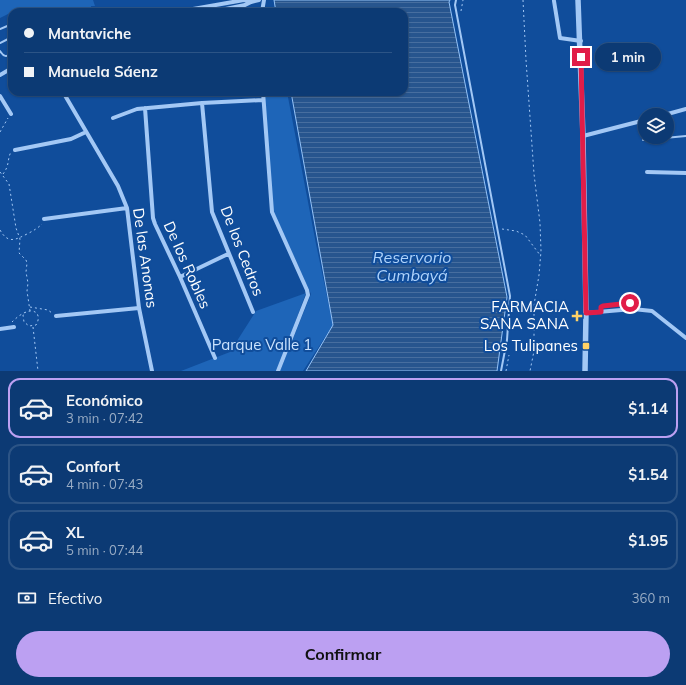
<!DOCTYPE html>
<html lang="es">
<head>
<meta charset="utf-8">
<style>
	body { margin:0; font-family:Mulish,sans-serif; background:#154179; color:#f1f3f6; height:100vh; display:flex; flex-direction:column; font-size:15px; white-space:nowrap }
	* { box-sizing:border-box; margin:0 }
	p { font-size:13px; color:#9aadc5 }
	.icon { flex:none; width:22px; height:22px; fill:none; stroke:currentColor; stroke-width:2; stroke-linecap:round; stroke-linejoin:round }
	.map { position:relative; height:371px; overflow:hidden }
	.panel { display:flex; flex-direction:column; background:#0c3a74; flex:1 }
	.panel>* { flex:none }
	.guide { position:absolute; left:8px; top:8px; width:400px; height:88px; border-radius:12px; box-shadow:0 1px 3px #0004,0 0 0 1px #2c5486; display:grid; align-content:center; height:88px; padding:0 16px; background:#0c3a74 }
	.fabs { position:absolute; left:638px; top:108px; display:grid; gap:8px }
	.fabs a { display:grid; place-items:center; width:36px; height:36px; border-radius:50%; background:#0c3a74; box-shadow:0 1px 3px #0004,0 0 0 1px #2c5486; font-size:20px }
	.end { position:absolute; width:18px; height:18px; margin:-9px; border:5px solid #e11d48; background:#fff; box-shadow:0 0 0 2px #fff }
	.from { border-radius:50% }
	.bubble { position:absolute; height:28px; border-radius:14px; background:#0c3a74; box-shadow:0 1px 3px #0004,0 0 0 1px #2c5486; font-size:13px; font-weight:700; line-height:28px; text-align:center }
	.guide b { display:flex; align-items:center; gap:14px; height:38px; font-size:15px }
	.guide b+b { border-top:1px solid #2c5486 }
	.guide i { width:10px; height:10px; background:#f1f3f6 }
	ul { padding:7px 0 0; list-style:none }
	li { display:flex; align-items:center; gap:12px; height:60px; margin:0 8px 6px; padding:0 8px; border:2px solid #2c5486; border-radius:12px }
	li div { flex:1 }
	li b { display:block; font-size:15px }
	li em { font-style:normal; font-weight:700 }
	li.current { border-color:#bca0f2 }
	li>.icon { width:36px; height:36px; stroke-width:1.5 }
	.pay { display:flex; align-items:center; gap:10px; height:44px; padding:0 16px; font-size:15px }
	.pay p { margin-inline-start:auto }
	.primary-button { display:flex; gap:8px; margin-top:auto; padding:8px 16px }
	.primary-button a { flex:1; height:46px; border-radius:24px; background:#bca0f2; color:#111; font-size:16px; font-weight:700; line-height:46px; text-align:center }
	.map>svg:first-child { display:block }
	.park { fill:#1e65b8 }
	.water { fill:url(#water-rules); stroke:#94c3f8 }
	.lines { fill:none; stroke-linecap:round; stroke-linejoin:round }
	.path { stroke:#a3c8f5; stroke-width:1; stroke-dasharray:2 3; stroke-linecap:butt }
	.service { stroke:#a3c8f5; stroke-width:2 }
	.minor { stroke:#a3c8f5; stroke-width:4 }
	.tertiary { stroke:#a3c8f5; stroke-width:5.5 }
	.route { stroke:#e11d48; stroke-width:5 }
	.poi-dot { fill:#ffd266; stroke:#104d9b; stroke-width:1.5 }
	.labels { text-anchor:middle; stroke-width:4; stroke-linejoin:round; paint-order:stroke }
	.street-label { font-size:15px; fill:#fff; stroke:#104d9b }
	.poi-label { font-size:15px; fill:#fff; stroke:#104d9b; text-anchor:end }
	.park-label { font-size:15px; fill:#cbe3fe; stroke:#104d9b }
	.water-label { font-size:16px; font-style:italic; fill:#afd3fb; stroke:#104d9b }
</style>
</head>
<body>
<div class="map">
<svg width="686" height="371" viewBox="0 0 686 371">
	<defs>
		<pattern id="water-rules" width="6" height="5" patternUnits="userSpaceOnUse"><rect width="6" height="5" fill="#27558e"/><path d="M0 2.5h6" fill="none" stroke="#476e9f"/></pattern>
	</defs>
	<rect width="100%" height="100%" fill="#104d9b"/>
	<path class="park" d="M0 0H93L95 6H91L92 12H48L45 8 37 12 14 11 0 18Z
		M262 92H287L316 244 333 325 303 371H280L311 294 273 211Z
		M306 293 277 371H181L230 352 256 311Z"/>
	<path class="water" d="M274 0H450L449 2 507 297 497 371H306L333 325 291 92H404V12H276Z"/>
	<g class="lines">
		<path class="path" d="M523 0 526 60 534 174 540 223 541 251 539 275 534 305V351L530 371
			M461 11 463 0
			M0 132 8 118
			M0 172 9 184 16 228 20 239 19 253 26 260 27 263 26 272 28 283 27 291 30 311
			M3 174C10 165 7 159 11 152
			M502 229 516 231 525 235 540 255
			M0 230C8 244 15 240 27 234 33 231 38 228 42 224
			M30 307 48 310 52 313
			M12 322C16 318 24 311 31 311 39 311 40 319 36 325L29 326 24 322 23 315 26 312
			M33 327 38 371
			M506 371 509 355"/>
		<path class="service" d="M456 0 455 5 510 296 507 340 501 371
			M0 29 12 24
			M0 43 12 37
			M0 51C4 57 6 57 12 54
			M643 140 686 136
			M601 312V307L603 306 630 303 633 309"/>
		<path class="minor" d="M554 1 560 38 581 41
			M176 12 244 0 251 2
			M211 12 245 5 251 2 259 0
			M262 12 264 0
			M0 75 12 68
			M63 92 118 186 127 208 139 308 152 371
			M263 92 272 212 307 290 308 295 278 371
			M0 96 11 114
			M202 103 212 212 253 312
			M145 108 153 218 155 224 180 277 215 358
			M664 115 686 109
			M113 118 137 109 202 103 263 100
			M583 136 645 120
			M15 150 71 139 86 132
			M647 172 686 173
			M44 219 127 208
			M180 277 228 254
			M586 313 633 309 652 311 686 338
			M56 316 139 308
			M0 329 14 327"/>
		<path class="tertiary" d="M578 0 583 136 586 313 585 371"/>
	</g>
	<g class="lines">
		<path class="route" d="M581 57 586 313 601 312V307L603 306 630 303"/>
	</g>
	<g class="poi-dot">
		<path d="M575 310h4v4h4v4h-4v4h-4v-4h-4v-4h4z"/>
		<rect x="582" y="342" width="8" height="8" rx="2"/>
	</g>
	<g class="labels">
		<g class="street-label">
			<text transform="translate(242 251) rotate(69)" y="5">De los Cedros</text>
			<text transform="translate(145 258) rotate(82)" y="5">De las Anonas</text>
			<text transform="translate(187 265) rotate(66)" y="5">De los Robles</text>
		</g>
		<g class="poi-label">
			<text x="569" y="312">FARMACIA<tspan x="569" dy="17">SANA SANA</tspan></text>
			<text x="578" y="351">Los Tulipanes</text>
		</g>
		<g class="park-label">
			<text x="262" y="350">Parque Valle 1</text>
		</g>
		<g class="water-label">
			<text x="412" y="263">Reservorio<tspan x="412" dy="18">Cumbayá</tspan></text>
		</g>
	</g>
</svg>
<div class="fabs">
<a><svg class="icon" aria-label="layers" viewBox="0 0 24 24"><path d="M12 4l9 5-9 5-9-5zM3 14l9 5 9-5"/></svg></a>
</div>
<i class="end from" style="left:630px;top:303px"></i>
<i class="end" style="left:581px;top:57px"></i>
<div class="bubble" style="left:595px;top:43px;width:66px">1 min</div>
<div class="guide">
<b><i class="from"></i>Mantaviche</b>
<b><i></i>Manuela Sáenz</b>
</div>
</div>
<section class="panel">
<ul>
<li class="current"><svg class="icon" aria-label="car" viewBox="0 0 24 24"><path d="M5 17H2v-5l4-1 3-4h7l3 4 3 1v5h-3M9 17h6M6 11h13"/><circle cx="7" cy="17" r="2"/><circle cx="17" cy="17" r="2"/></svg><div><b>Económico</b><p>3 min · 07:42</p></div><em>$1.14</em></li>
<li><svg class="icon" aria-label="car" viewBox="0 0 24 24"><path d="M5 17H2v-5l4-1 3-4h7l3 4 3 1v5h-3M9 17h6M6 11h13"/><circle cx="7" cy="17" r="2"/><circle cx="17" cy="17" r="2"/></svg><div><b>Confort</b><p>4 min · 07:43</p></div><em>$1.54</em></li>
<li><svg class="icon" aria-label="car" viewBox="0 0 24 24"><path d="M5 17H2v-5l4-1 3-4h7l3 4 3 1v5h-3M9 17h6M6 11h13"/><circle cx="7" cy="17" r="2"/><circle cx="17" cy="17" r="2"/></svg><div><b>XL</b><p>5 min · 07:44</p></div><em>$1.95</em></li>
</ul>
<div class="pay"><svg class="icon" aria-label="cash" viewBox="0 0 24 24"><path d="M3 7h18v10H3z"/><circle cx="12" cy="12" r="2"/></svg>Efectivo<p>360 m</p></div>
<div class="primary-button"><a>Confirmar</a></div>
</section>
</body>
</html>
